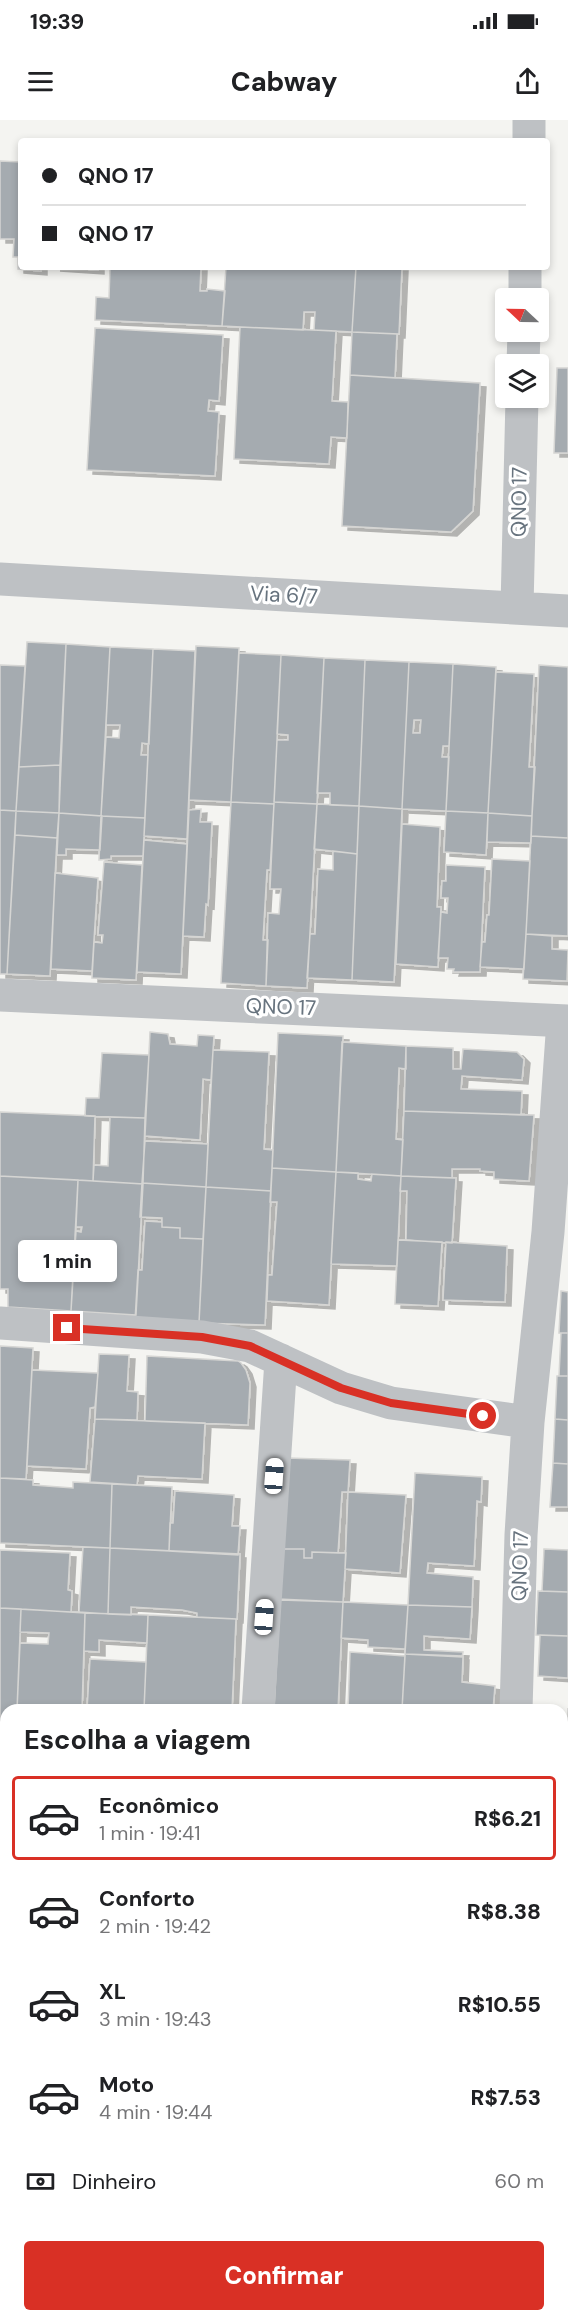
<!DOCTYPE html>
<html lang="pt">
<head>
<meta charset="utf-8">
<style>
	body { margin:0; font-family:"DM Sans",sans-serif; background:#f6f6f6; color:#202124; height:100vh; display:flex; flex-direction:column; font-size:22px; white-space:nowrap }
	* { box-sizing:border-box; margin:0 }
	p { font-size:20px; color:#757577 }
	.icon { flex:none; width:33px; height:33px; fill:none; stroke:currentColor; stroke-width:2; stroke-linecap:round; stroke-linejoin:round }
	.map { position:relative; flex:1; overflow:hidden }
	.sheet { position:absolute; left:0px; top:1584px; width:568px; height:618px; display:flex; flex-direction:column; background:#fff; border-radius:18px 18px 0 0; box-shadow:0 3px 9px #0003 }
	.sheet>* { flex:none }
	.guide { position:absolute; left:18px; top:18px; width:532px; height:132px; border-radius:6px; box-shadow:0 3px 9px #0003; display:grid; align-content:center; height:132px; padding:0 24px; background:#fff }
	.needle { width:39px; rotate:292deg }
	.tools { position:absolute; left:495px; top:168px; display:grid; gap:12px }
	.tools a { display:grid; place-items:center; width:54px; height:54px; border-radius:6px; background:#fff; box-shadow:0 3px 9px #0003; font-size:30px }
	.end { position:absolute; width:27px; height:27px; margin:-14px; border:8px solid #d93025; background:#fff; box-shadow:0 0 0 3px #fff }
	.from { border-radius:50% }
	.bubble { position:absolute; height:42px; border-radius:6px; background:#fff; box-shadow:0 3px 9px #0003; font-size:20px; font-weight:800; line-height:42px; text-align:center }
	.car { position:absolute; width:18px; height:36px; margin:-18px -9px; border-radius:8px; box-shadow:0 0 4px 2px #0007; background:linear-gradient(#fff 24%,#345 0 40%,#fff 0 76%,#345 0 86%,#fff 0) }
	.guide b { display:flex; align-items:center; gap:21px; height:57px; font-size:22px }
	.guide b+b { border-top:2px solid #e0e0e0 }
	.guide i { width:15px; height:15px; background:#202124 }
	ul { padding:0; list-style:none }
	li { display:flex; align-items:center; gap:18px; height:84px; margin:0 12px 9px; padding:0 12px; border:3px solid transparent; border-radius:6px }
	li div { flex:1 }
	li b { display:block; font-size:22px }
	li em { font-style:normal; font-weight:800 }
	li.active { border-color:#d93025 }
	li>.icon { width:54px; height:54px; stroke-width:1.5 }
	h2 { padding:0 24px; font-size:27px; line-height:72px }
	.pay { display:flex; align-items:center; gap:15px; height:66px; padding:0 24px; font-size:22px }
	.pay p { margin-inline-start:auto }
	.button { display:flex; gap:12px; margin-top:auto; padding:12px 24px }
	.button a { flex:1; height:69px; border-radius:6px; background:#d93025; color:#fff; font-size:24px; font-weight:800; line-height:69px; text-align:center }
	.status { display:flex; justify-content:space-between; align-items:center; height:42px; padding:0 30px; background:#fff; direction:ltr }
	.status svg { height:16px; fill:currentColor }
	header { display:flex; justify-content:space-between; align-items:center; height:78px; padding:0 24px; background:#fff; font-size:27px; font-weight:800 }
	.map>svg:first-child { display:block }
	.building { fill:#a5abb0; stroke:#d5d5d3; stroke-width:1.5; fill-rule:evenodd; filter:url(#shadow) }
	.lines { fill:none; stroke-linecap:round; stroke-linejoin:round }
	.minor { stroke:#bec1c4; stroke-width:33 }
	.route { stroke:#d93025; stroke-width:8 }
	.labels { text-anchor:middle; stroke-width:6; stroke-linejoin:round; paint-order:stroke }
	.street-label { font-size:21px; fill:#67737e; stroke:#fff }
</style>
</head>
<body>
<div class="status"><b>19:39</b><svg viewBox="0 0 49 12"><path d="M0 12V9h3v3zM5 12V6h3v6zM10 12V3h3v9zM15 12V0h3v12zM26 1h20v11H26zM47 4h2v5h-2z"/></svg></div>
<header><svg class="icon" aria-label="menu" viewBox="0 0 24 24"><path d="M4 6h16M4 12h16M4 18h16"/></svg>Cabway<svg class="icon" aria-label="share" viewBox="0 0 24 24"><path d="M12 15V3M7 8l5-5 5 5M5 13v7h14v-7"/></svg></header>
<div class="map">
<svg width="568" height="2202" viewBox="0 0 568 2202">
	<defs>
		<filter id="shadow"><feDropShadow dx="6" dy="4" stdDeviation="0" flood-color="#0004"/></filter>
	</defs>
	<rect width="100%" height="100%" fill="#f4f4f1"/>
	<path class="building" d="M0 41 21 42V147H41V151L18 149V137H13L14 119H0Z
		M54 147H98V150Z
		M110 147H201L200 171H207V169L225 171 222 206 95 200 96 177 109 178Z
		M226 147H356L352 212 314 210 315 192H304L303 210 222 206Z
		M356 147H402L399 214 352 212Z
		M240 207 336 211 332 281 348 282 347 318 331 317 329 344 234 339Z
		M95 208 223 215 219 281 209 280 208 291 219 292 215 356 87 350Z
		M352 212 397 214 395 258 350 255Z
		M557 248H568V333H554Z
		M350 255 480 263 473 391 451 412 342 406Z
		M27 522 66 524 60 645 19 647Z
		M66 524 110 527 101 696 59 693Z
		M196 526 239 528 231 682 189 680Z
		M110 527 153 529 149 624 142 623 141 635H148L145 698 101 696 106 617 119 618 120 605H106Z
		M153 529 195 531 187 719 144 716Z
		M239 533 281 535 274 684 231 682Z
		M281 535 324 538 317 684 274 682 277 620H288V615L277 614Z
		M324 538 365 540 359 686 330 685V673H317Z
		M365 540 409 542 402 689 359 686Z
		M409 542 453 544 449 626H443L442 637H449L446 691 402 689ZM414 600H421L420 613H413Z
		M453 544 496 547 488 693 446 691Z
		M0 545 25 546 16 691 0 690Z
		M539 545 568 547V718L531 716Z
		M496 552 534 554 529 647H535L532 696 488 693Z
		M60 645 59 693 16 691 19 647Z
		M231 682 274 684 270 750H267L263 820H268L266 866 221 863Z
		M274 682 317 684 307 868 266 866 268 793 279 794 281 769H270Z
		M317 684 359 686 357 734 314 729Z
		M359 686 402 689 394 862 352 860Z
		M201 689 200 702H212L208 785 206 784 204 817 183 816 189 690Z
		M0 690 16 691 7 854H0Z
		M16 691 59 693 57 718 15 715Z
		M446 691 488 693 486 735 444 732Z
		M59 693 102 696 100 730 66 729V735H57Z
		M488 693 532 696 531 723 487 722Z
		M101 696 145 698 143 736H111V739L99 740Z
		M402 704 440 707 437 787H441L438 847 396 844Z
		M15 715 57 718 50 856 7 854Z
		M531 716 568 718V816L526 814Z
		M144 720 187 724 181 854 137 852Z
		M333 731 357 734 352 860 307 858 310 814H315L318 749 333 750Z
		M492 739 530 741 524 849 480 847 482 822H485L487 795H489Z
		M104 742 142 745 136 860 92 858 94 822 102 823 103 815H98Z
		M446 745 485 747 480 852H453L454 849H447L448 838H438L441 792 447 793 448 778H441L442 761H446Z
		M55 753 98 758 92 851 51 849Z
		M526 814 552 816V829L568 830 567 861 523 859Z
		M150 912 168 914 170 924 197 926 198 915 214 916 211 960 203 959 200 1020 145 1016Z
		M278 913 343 916 336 1052 272 1048Z
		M342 922 406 926V949L399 948 396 1019 403 1020 401 1056 336 1052Z
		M406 926 453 928V949H461L463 929 517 932 524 939 522 960 462 956 461 969 522 971 521 995 404 991Z
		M213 930 269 932 264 1029 273 1030 271 1071 206 1067Z
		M102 933 149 935 145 998 85 996 86 978H99Z
		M404 991 534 995 529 1061 494 1059V1052L480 1051V1049H452V1058L401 1056Z
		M0 992 95 996 93 1061 0 1056Z
		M110 997 145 998 143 1064 93 1061 94 1045 108 1046Z
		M145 1021 208 1024 206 1067 142 1063Z
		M272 1048 336 1052 329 1185 267 1181 268 1155H272L277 1082H270Z
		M336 1052 358 1053V1059L371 1061 372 1054 401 1056 397 1146 331 1144Z
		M0 1056 78 1060 71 1191 8 1187V1169H0Z
		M401 1056 456 1058 452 1123 406 1120 407 1071H400Z
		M78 1060 143 1064 136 1195 71 1191 76 1111 81 1112 82 1107H76Z
		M142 1063 206 1067 203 1119 180 1118V1108L162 1107V1098L140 1097Z
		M206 1067 271 1071 265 1205 199 1203Z
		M145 1101 162 1102V1107L180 1108V1118L203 1119 199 1203 135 1201 138 1150H142Z
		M398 1120 442 1122 438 1186 395 1184Z
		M446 1122 507 1126 505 1182 443 1180Z
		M561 1171 568 1172V1213H559Z
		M561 1213H568V1256H559Z
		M0 1226 33 1228 26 1359 0 1358Z
		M99 1234 129 1235 127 1271 138 1272 137 1300 95 1299Z
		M147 1236 238 1241 241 1243 246 1250 250 1263 248 1305 145 1301Z
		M32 1250 98 1253 95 1287 90 1288 86 1349 27 1346Z
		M557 1256H568V1300L555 1299Z
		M95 1299 205 1303 202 1359 138 1356 137 1365 90 1362Z
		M555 1299 568 1300V1344L553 1343Z
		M287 1338 350 1340 348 1372H342L338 1433 312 1432V1438H304V1429H283Z
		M553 1343 568 1344V1387H550Z
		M415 1353 482 1357 481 1382 477 1381 474 1446 428 1443 427 1453 473 1457 472 1487 408 1485Z
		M0 1358 33 1360V1365L73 1368V1362L112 1364 110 1428 0 1423Z
		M112 1364 172 1367 169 1431 110 1428Z
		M175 1371 234 1375 232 1406H240L238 1435 169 1431 170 1403H173Z
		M348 1372 406 1375 400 1453 345 1449Z
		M83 1427 110 1428 108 1494 79 1492Z
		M110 1428 240 1434 237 1499 197 1497V1493L182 1490 131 1487V1495L108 1494Z
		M283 1429H304V1438H312V1432L346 1433 343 1482 278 1479Z
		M544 1429 568 1430V1472L542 1471Z
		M0 1430 70 1433 68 1470 72 1471 71 1492 0 1488Z
		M538 1471 568 1472V1516L536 1515Z
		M280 1480 343 1482 338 1590H274Z
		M343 1482 408 1485 405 1529 368 1527V1520L341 1518Z
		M408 1485 472 1487 470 1519 424 1516V1530L463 1532 462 1537 405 1534Z
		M0 1488 21 1489 17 1590H6V1619H0Z
		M21 1489 85 1493 82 1590H17L20 1523 48 1524 49 1513 20 1512Z
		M85 1493 148 1495 147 1523 99 1520V1532L84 1531Z
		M148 1495 236 1499 232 1590H144Z
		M540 1515 568 1516V1558L538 1556Z
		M350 1532 405 1536 402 1590H348Z
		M405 1534 463 1536 462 1562 495 1566 493 1590H402Z
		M90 1539 146 1542 144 1590H87Z
		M568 1588V1646L566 1645Z
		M0 1697H6V1805L0 1804Z
		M564 1718 568 1719V1861H562Z
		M0 1811H6V1841H0Z
		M0 1841H6V1978H0Z
		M562 1868H568V2026H562Z
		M0 2045 6 2046V2192H0Z
		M562 2139 568 2140V2202H532L533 2196H562Z
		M37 2196H102L101 2202H37Z
		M102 2196H165V2202H101Z
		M173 2196H232L231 2202H173Z
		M232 2196H295V2202L231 2200Z
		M295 2196H360V2202H295Z
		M360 2196H424L423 2202H360Z
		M424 2196H489L488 2202H423Z
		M0 2199 37 2201V2202H0Z"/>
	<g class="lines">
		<path class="minor" d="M529 21V0
			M525 178V147
			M523 244 524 212
			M0 459 568 491
			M517 487 522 278
			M0 875 568 901
			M0 1203 202 1217 250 1226 341 1268 391 1283 528 1302
			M258 1590 281 1240
			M516 1590 521 1415 528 1302 548 1112 563 901
			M0 1651H6
			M562 1680H568
			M0 2018H6
			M562 2037H568
			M505 2202V2196"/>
	</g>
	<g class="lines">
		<path class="route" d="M67 1208 202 1217 250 1226 341 1268 391 1283 483 1296"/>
	</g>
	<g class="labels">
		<g class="street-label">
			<text transform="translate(519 382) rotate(-89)" y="7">QNO 17</text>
			<text transform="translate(284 475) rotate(3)" y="7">Via 6/7</text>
			<text transform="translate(281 887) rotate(2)" y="7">QNO 17</text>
			<text transform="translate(520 1446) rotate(-88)" y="7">QNO 17</text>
		</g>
	</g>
</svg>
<div class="tools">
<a><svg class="needle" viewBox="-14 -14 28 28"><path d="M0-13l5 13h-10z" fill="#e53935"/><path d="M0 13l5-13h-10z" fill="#757577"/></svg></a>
<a><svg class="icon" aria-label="layers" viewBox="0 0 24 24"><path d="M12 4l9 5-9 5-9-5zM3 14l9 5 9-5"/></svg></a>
</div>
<i class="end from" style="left:483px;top:1296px"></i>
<i class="end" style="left:67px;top:1208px"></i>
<div class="bubble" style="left:18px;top:1120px;width:99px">1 min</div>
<i class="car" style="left:274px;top:1356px;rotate:4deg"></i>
<i class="car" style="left:264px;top:1497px;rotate:4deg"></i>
<div class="guide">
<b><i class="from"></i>QNO 17</b>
<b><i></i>QNO 17</b>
</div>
<section class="sheet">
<h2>Escolha a viagem</h2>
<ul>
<li class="active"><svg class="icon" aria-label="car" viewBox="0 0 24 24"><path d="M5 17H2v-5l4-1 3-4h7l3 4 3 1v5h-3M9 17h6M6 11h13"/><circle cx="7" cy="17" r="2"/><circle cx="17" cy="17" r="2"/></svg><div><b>Econômico</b><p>1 min · 19:41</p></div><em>R$6.21</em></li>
<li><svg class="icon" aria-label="car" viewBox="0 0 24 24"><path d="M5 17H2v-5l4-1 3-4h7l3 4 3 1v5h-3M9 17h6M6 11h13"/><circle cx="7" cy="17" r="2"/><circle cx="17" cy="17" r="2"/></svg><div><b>Conforto</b><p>2 min · 19:42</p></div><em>R$8.38</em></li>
<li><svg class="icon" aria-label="car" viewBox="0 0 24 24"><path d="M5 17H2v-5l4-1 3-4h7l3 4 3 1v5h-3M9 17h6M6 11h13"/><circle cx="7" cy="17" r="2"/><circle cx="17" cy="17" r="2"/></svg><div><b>XL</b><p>3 min · 19:43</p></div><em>R$10.55</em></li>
<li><svg class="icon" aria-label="car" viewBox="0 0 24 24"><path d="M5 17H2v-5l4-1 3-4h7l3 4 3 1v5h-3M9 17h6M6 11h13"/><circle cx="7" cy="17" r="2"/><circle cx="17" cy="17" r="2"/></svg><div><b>Moto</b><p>4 min · 19:44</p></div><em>R$7.53</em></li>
</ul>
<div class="pay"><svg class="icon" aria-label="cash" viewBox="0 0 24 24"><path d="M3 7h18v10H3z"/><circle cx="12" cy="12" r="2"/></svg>Dinheiro<p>60 m</p></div>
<div class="button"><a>Confirmar</a></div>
</section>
</div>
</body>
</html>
